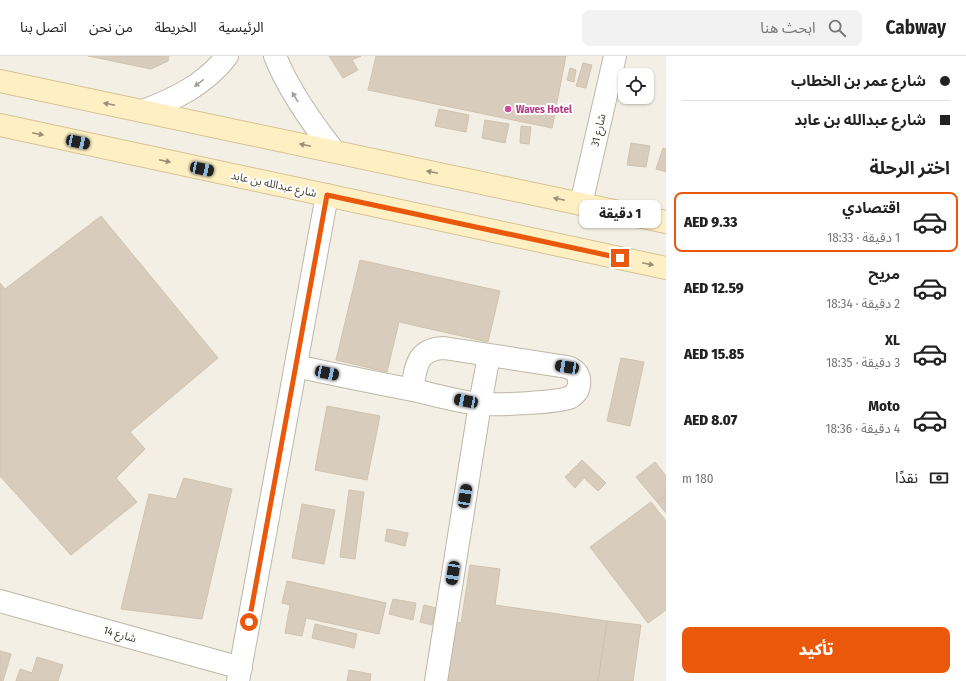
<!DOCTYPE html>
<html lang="ar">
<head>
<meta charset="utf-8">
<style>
	body { margin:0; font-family:"Fira Sans Condensed","Noto Sans Arabic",sans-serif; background:#f2f2f2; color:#222; direction:rtl; height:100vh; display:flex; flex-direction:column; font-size:15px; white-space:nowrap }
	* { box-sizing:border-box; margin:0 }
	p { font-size:13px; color:#767676 }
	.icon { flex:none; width:22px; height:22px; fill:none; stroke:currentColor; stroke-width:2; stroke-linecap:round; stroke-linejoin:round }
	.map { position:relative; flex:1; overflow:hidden; direction:ltr }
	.drawer { display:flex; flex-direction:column; background:#fff; width:300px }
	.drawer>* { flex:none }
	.banner { display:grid; align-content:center; height:88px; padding:0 16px; background:#fff }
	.buttons { position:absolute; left:618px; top:12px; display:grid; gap:8px }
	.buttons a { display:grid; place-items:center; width:36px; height:36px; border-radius:8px; background:#fff; box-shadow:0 1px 3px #0004; font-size:20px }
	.end { position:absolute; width:18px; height:18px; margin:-9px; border:5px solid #ea580c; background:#fff; box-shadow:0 0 0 2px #fff }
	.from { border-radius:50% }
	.bubble { position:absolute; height:28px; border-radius:8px; background:#fff; box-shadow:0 1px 3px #0004; font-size:13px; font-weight:800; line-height:28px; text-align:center; direction:rtl }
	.car { position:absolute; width:12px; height:24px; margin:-12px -6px; border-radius:5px; box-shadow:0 0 3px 1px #0007; background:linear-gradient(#222 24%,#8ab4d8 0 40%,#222 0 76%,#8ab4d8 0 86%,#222 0) }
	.banner b { display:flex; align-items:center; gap:14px; height:38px; font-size:15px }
	.banner b+b { border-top:1px solid #e0e0e0 }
	.banner i { width:10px; height:10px; background:#222 }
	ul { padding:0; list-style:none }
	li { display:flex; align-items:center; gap:12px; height:60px; margin:0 8px 6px; padding:0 8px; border:2px solid transparent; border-radius:8px }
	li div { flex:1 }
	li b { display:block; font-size:15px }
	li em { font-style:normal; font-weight:800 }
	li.selected { border-color:#ea580c }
	li>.icon { width:36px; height:36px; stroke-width:1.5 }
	h2 { padding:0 16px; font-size:18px; line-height:48px }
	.pay { display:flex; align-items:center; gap:10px; height:44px; padding:0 16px; font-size:15px }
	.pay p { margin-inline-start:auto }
	.primary-button { display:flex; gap:8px; margin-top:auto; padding:8px 16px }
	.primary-button a { flex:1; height:46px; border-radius:8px; background:#ea580c; color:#fff; font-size:16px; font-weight:800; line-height:46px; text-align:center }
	header { display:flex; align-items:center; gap:24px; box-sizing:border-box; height:56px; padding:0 20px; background:#fff; border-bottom:1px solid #e0e0e0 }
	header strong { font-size:19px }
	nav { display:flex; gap:22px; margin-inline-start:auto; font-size:14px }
	.search { width:280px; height:36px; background:#f2f2f2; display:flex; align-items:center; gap:10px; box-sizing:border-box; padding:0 14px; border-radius:8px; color:#767676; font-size:15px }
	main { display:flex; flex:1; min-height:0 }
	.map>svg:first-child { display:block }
	.building { fill:#d8cdbd; stroke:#d0c2ad }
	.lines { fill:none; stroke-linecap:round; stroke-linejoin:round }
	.street-casing { stroke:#bfb7a7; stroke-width:24 }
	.secondary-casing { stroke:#d5c393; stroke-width:24 }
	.street { stroke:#fff; stroke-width:22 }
	.secondary { stroke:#fff0c3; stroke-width:22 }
	.oneway { fill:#a29f9a }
	.oneway2 { fill:#998f74 }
	.route { stroke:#ea580c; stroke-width:5 }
	.hotel-dot { fill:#d1479c; stroke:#fff; stroke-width:1.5 }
	.labels { text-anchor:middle; stroke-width:4; stroke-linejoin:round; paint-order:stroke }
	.hotel-label { font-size:11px; font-weight:bold; fill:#b23c85; stroke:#fff; text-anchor:start }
	.street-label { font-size:11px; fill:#463f34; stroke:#fff }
</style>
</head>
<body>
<header>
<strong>Cabway</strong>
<div class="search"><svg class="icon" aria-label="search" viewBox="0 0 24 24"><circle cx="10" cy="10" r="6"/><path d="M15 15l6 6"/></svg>ابحث هنا</div>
<nav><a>الرئيسية</a><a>الخريطة</a><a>من نحن</a><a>اتصل بنا</a></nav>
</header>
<main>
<section class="drawer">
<div class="banner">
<b><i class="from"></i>شارع عمر بن الخطاب</b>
<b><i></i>شارع عبدالله بن عابد</b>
</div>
<h2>اختر الرحلة</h2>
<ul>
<li class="selected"><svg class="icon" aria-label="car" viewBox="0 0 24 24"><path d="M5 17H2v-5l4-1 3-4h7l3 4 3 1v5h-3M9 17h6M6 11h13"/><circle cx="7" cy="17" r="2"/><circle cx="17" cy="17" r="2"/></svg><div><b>اقتصادي</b><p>1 دقيقة · 18:33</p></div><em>AED 9.33</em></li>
<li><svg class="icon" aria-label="car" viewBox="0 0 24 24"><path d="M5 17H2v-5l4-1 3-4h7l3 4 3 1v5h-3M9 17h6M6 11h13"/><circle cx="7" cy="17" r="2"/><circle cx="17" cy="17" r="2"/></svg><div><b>مريح</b><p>2 دقيقة · 18:34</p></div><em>AED 12.59</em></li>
<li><svg class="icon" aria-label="car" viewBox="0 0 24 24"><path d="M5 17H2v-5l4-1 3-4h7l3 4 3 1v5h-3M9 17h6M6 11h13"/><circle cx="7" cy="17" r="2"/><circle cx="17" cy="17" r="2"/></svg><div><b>XL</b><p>3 دقيقة · 18:35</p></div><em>AED 15.85</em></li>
<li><svg class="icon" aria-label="car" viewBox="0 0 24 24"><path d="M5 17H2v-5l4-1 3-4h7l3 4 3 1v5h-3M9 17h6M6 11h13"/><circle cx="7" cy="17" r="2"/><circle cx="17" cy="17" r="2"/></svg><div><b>Moto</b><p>4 دقيقة · 18:36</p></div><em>AED 8.07</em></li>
</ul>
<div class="pay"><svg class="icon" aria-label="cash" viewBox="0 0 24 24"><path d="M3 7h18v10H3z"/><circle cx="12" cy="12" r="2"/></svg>نقدًا<p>180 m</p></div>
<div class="primary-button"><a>تأكيد</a></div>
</section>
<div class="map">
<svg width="666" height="625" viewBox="0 0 666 625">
	<rect width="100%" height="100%" fill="#f3efe5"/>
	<path class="building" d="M88 0H169L168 5 151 13Z
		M329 0H361L352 4 358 14 343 22Z
		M376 0H566L552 72 368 34Z
		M583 7 592 9 586 32 576 30Z
		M570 12 576 14 574 26 567 24Z
		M439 53 469 59 466 76 435 70Z
		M485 64 509 68 505 87 482 82Z
		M521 70 531 71 529 88 520 87Z
		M631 87 650 90 646 111 627 109Z
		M663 92 666 93V116L656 113Z
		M101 160 218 302 130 376 145 393 116 422 137 446 71 499 0 420V227L5 233Z
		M360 204 500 235 488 286 399 266 387 316 336 304Z
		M621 302 644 306 630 370 607 365Z
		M327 350 380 360 367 424 315 414Z
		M582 404 606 427 598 435 584 422 575 432 565 421Z
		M655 406 666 420V439L657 446 636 421Z
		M184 422 232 433 202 563 121 553 149 438 176 443Z
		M349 434 364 436 355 503 340 501Z
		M666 439V457L657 446Z
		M651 446 666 465V554L648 567 590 491Z
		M302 448 335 454 324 508 292 502Z
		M387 473 408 477 405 490 385 485Z
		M470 509 500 513 495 549 607 565 598 625H440L448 565 461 567Z
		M287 525 386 547 379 578 306 562 302 580 285 577 290 549 282 547Z
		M393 543 416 547 413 564 389 558Z
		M424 549 436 552 432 569 420 566Z
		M607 565 641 569 633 625H598Z
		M315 568 357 578 354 592 312 582Z
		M0 595 11 598 3 625H0Z
		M37 601 63 609 58 625H16L20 613 32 617Z
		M349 614 371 618 370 625H347Z"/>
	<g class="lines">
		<defs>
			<path id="street" d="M275 0C289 35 311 66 334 95
				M143 55C175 43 206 28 227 0
				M581 148 615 0
				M296 310C336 319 377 327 418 335 438 340 460 346 480 348 496 349 558 347 571 341 577 337 580 331 579 323 578 316 573 313 567 311L444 292C416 293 416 311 412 334
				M0 545 241 612
				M238 625 327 139
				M436 625 480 348 489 299"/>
			<path id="secondary" d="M0 25 666 166
				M0 69 666 212"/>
		</defs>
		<use href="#street" class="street-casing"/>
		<use href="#secondary" class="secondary-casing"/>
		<use href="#street" class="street"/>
		<use href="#secondary" class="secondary"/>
	</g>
	<defs><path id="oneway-solid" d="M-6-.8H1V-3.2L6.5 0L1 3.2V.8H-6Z"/></defs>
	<g class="oneway">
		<use href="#oneway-solid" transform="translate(199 27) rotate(143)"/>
		<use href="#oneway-solid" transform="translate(295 41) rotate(-121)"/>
	</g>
	<g class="oneway2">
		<use href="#oneway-solid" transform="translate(109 48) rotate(-168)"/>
		<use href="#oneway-solid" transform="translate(38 78) rotate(12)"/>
		<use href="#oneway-solid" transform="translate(305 89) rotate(-168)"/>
		<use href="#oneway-solid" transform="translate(165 105) rotate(12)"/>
		<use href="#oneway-solid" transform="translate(432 116) rotate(-168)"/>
		<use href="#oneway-solid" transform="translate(559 143) rotate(-168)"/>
		<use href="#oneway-solid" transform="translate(648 208) rotate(12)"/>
	</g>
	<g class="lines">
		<path class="route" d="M249 566 327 139 620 202"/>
	</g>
	<circle class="hotel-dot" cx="508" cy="53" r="4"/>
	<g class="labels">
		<g class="hotel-label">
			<text x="516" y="57">Waves Hotel</text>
		</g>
		<g class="street-label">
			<text transform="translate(598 74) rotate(-77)" y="4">شارع 31</text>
			<text transform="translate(274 128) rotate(12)" y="4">شارع عبدالله بن عابد</text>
			<text transform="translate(120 578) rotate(16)" y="4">شارع 14</text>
		</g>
	</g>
</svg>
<div class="buttons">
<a><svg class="icon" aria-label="locate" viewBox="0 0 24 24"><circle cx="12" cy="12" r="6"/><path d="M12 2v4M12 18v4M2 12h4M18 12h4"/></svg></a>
</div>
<i class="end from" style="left:249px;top:566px"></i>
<i class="end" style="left:620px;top:202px"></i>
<div class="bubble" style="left:579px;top:144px;width:82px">1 دقيقة</div>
<i class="car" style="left:78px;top:86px;rotate:102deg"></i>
<i class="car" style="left:202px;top:113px;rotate:102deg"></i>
<i class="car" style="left:567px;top:311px;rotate:279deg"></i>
<i class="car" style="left:327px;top:317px;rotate:102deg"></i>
<i class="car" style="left:466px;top:345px;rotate:281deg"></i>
<i class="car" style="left:465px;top:440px;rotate:9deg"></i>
<i class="car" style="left:453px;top:517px;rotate:189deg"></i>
</div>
</main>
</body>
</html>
